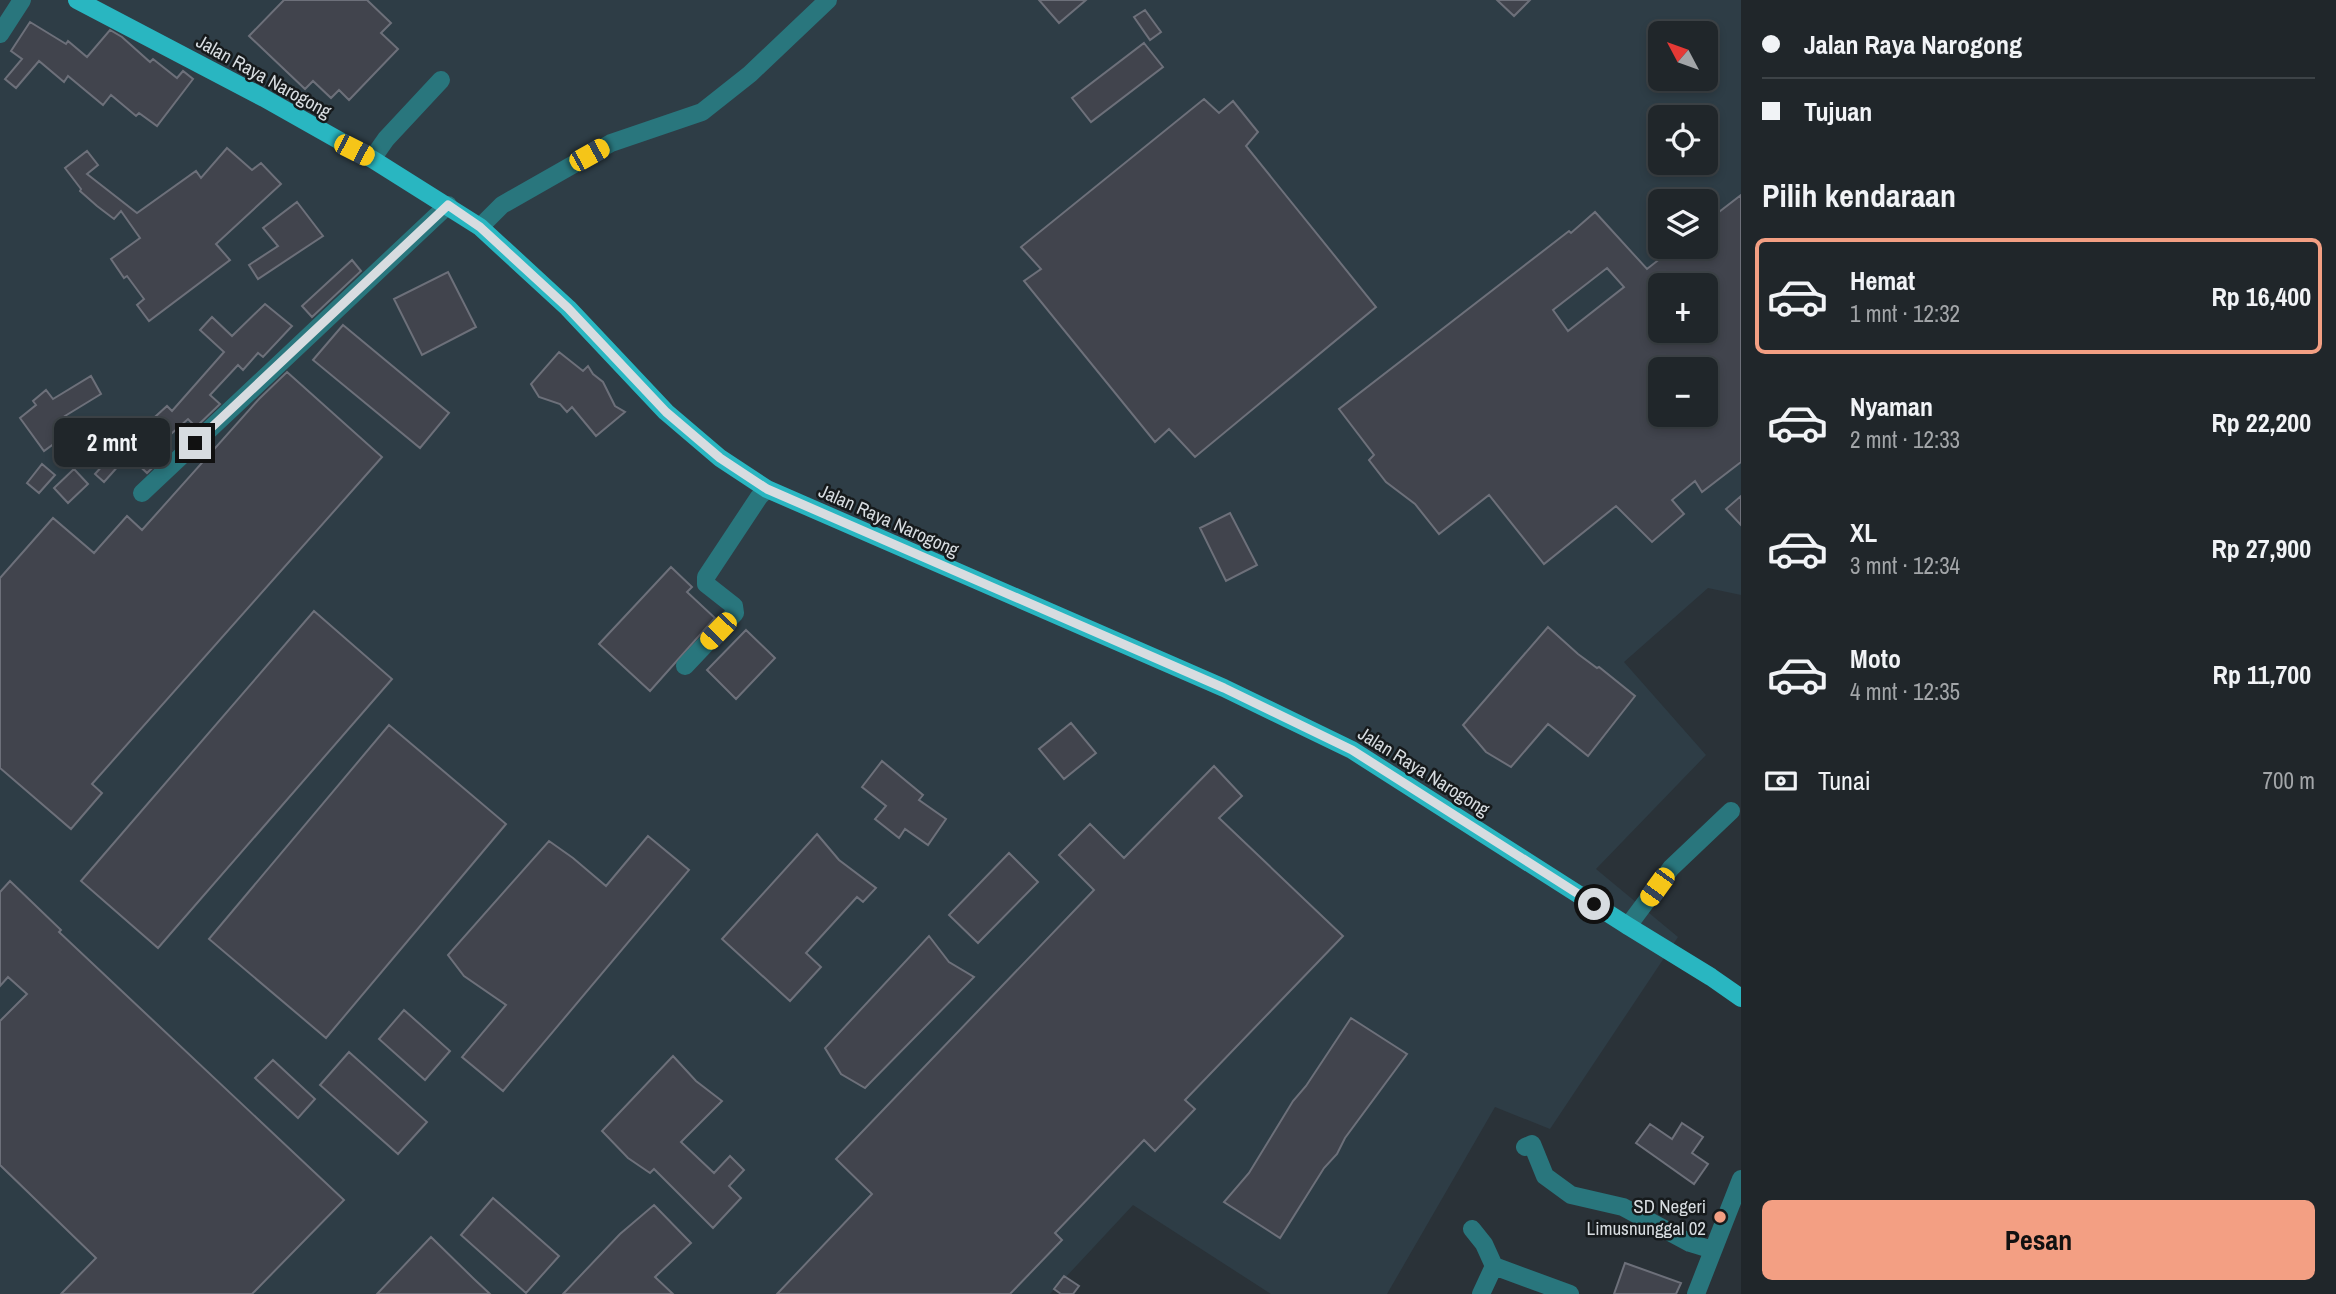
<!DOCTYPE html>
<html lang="id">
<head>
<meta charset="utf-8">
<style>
	body { margin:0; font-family:"Archivo Narrow",sans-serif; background:#282e32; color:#f1f3f6; height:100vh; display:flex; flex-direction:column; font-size:26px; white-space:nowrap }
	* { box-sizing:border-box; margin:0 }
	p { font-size:23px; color:#a2a5a8 }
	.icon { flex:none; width:38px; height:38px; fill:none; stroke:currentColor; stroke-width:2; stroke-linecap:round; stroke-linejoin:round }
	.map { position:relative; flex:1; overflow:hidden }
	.details { display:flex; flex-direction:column; background:#20262a; width:595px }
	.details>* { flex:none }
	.top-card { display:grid; align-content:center; height:154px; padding:0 21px; background:#20262a }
	.needle { width:46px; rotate:311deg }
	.tools { position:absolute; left:1648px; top:21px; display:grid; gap:14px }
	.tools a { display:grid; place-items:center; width:70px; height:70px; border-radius:10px; background:#20262a; box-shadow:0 4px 10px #0003,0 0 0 2px #3d4347; font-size:35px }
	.end { position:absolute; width:32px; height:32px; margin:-16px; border:9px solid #d7dce0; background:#111; box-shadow:0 0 0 4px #111 }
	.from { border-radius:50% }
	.bubble { position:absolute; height:49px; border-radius:10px; background:#20262a; box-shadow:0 4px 10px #0003,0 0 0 2px #3d4347; font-size:23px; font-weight:700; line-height:49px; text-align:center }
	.car { position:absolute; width:21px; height:42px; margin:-21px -10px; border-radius:9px; box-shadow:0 0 5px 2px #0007; background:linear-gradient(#f5c518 24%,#345 0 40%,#f5c518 0 76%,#345 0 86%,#f5c518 0) }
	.top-card b { display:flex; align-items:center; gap:24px; height:66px; font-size:26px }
	.top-card b+b { border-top:2px solid #3d4347 }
	.top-card i { width:18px; height:18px; background:#f1f3f6 }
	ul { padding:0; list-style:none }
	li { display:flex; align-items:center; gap:21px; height:116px; margin:0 14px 10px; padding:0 7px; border:4px solid transparent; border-radius:10px }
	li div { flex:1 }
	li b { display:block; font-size:26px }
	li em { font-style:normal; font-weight:700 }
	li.current { border-color:#f39f83 }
	li>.icon { width:63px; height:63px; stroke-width:1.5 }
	h2 { padding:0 21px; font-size:32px; line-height:84px }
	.pay { display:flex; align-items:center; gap:18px; height:77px; padding:0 21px; font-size:26px }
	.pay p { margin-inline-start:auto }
	.button { display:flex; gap:14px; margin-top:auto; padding:14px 21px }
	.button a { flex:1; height:80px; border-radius:10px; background:#f39f83; color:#111; font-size:28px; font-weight:700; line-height:80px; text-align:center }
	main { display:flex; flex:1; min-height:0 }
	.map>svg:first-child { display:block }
	.built { fill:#2e3d46; fill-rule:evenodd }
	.building { fill:#41444d; stroke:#6d707a; stroke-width:2; fill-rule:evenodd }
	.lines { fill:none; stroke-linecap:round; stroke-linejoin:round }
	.minor { stroke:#29767d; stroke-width:18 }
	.major { stroke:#29b6c1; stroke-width:18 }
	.route { stroke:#d7dce0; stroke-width:9 }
	.poi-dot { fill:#f39f83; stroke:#161a1c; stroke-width:2.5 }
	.labels { text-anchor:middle; stroke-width:5; stroke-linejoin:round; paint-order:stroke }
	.street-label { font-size:19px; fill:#d7dce0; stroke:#161a1c }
	.poi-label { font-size:19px; fill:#d7dce0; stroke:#161a1c; text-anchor:end }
</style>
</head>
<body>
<main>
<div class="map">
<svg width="1741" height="1294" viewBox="0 0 1741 1294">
	<rect width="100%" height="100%" fill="#2a3238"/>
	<path class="built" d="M0 0H1741V595L1708 588 1624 662 1706 755 1596 869 1678 937 1550 1129 1495 1107 1387 1294H1271L1133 1205 1050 1294H0ZM1661 33H1706V79H1661ZM1661 117H1706V163H1661ZM1661 201H1706V247H1661ZM1661 285H1706V331H1661ZM1661 369H1706V415H1661Z"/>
	<path class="building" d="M284 0H367L391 23 381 33 398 49 349 100 339 90 331 98 313 81 305 89 249 36Z
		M1039 0H1086L1059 23Z
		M1497 0H1530L1514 16Z
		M1145 10 1161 32 1150 40 1134 17Z
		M30 22 66 44 68 41 87 57 110 30 122 37 150 62 153 59 177 78 183 71 193 79 157 126 139 113 136 116 111 95 103 105 68 76 64 82 39 61 16 88 5 79 22 59 11 51Z
		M1144 43 1163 67 1091 122 1072 98Z
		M1204 99 1219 113 1233 101 1258 132 1246 146 1376 307 1195 457 1169 429 1155 442 1024 281 1041 269 1021 247Z
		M227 148 252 170 261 163 281 184 216 244 230 260 149 321 137 305 144 299 127 276 124 278 111 259 140 238 121 211 114 219 97 206 80 191 81 189 65 168 87 151 98 165 87 174 137 213 196 171 201 178Z
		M1741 195V462L1702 492 1695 481 1672 500 1684 514 1652 542 1616 506 1544 564 1489 495 1439 534 1415 504 1386 482 1369 460 1374 455 1339 409 1569 231 1571 233 1595 212 1647 269 1675 247H1706V222ZM1607 268 1624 287 1568 331 1553 310ZM1661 285H1706V331H1661ZM1661 369H1706V415H1661Z
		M297 202 323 236 258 279 249 265 278 246 263 228Z
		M352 260 361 271 312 317 302 306Z
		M448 272 476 327 422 355 394 299Z
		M265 304 292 326 263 357 258 353 243 370 238 365 210 395 220 404 196 427 188 419 162 442 171 450 147 473 128 455 104 482 95 474 142 422 145 426 167 406 172 411 224 352 200 330 212 317 232 336Z
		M343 325 449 413 420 448 313 360Z
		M559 352 583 371 588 366 593 374 603 382 615 406 625 412 596 436 572 407 567 412 560 404 539 397 531 384Z
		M287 372 382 457 92 784 102 793 71 829 0 768V578L53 518 94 553 127 516 142 530 259 399Z
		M91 376 101 394 65 416 71 424 54 433 59 440 44 451 20 418 36 405 33 401 46 390 53 399Z
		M42 464 55 475 39 493 27 483Z
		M74 469 88 484 68 503 54 488Z
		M1741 496V525L1726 509Z
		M1230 513 1257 565 1226 581 1200 528Z
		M671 567 692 587 687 592 715 618 650 691 599 644Z
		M314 611 392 679 158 948 81 881Z
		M1548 627 1578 654 1597 668 1599 667 1635 696 1588 756 1548 724 1511 767 1486 752 1463 725Z
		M746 630 775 658 736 699 707 670Z
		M1071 723 1096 753 1064 779 1039 749Z
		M389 725 506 824 326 1038 209 939Z
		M882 761 923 795 919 800 946 819 928 845 905 829 899 838 875 819 886 806 862 787Z
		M1214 766 1242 796 1219 818 1343 936 1185 1100 1195 1109 1155 1151 1144 1140 1055 1233 1062 1240 1010 1294H777L872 1194 836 1159 1094 890 1059 855 1090 824 1124 858Z
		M817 834 839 860 876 888 863 902 857 897 806 953 821 967 790 1001 722 939Z
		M648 836 689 870 503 1091 462 1057 506 1005 464 976 448 955 549 841 573 858 606 886Z
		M1009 853 1038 882 978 943 949 915Z
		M10 881 61 930 59 932 344 1200 252 1294H61L96 1258 0 1165V1021L27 994 8 977 0 986V892Z
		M929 936 949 962 974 977 865 1088 841 1074 825 1048Z
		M404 1010 450 1051 425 1080 379 1039Z
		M1351 1018 1407 1054 1345 1138 1337 1154 1324 1168 1280 1238 1224 1202 1249 1173 1293 1101 1306 1086Z
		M349 1052 427 1122 398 1154 320 1085Z
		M673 1056 696 1081 722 1101 681 1142 714 1173 730 1156 744 1170 729 1186 741 1198 713 1228 654 1169 650 1173 628 1158 602 1131Z
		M273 1060 315 1099 298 1118 255 1078Z
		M1682 1123 1703 1137 1692 1153 1708 1164 1694 1184 1636 1143 1650 1124 1672 1139Z
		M493 1198 559 1256 526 1293 461 1235Z
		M654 1205 691 1243 655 1277 673 1294H563L620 1234Z
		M431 1237 474 1279 490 1294H377Z
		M1625 1263 1681 1283 1676 1294H1614Z
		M1064 1276 1079 1286 1073 1294H1061L1054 1289Z"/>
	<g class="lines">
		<path class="minor" d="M0 34 22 0
			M372 159 386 139 441 80
			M480 227 502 205 611 143 702 112 750 74 828 0
			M142 493 448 205
			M685 666 735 613 734 606 706 584V577L759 497 767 489
			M1628 926 1671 868 1731 811
			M1525 1147 1532 1144 1545 1176 1571 1195 1623 1207 1690 1243 1713 1250
			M1472 1229 1484 1244 1494 1266 1481 1294
			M1494 1266 1570 1294
			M1696 1294 1741 1179"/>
		<path class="major" d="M77 0 264 98 372 159 480 227 568 308 666 412 720 458 767 489 1224 688 1352 750 1628 926 1711 977 1741 998"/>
	</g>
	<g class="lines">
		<path class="route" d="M195 443 448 205 480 227 568 308 666 412 720 458 767 489 1224 688 1352 750 1594 904"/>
	</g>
	<circle class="poi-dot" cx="1720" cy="1217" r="7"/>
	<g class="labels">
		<g class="street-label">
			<text transform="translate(264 76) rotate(29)" y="7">Jalan Raya Narogong</text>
			<text transform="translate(889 520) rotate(24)" y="7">Jalan Raya Narogong</text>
			<text transform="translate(1424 771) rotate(32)" y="7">Jalan Raya Narogong</text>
		</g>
		<g class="poi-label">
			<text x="1706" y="1213">SD Negeri<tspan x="1706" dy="22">Limusnunggal 02</tspan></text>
		</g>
	</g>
</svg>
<div class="tools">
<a><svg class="needle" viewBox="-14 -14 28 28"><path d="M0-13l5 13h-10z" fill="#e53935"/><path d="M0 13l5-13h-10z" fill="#a2a5a8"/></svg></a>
<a><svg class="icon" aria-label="locate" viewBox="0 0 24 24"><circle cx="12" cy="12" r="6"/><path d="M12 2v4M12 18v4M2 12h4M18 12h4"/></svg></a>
<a><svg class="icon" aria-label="layers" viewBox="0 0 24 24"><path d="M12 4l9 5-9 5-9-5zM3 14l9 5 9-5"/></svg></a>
<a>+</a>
<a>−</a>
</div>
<i class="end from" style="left:1594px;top:904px"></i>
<i class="end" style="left:195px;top:443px"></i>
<div class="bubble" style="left:54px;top:418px;width:116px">2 mnt</div>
<i class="car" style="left:354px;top:150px;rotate:117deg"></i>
<i class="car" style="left:589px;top:155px;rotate:61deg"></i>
<i class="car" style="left:718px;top:631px;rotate:224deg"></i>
<i class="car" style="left:1657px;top:887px;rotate:216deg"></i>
</div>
<section class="details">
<div class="top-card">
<b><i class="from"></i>Jalan Raya Narogong</b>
<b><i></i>Tujuan</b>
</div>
<h2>Pilih kendaraan</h2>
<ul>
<li class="current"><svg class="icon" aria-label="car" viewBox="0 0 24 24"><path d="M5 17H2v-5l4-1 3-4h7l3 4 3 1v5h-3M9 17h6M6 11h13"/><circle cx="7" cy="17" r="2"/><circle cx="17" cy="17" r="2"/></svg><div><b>Hemat</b><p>1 mnt · 12:32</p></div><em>Rp 16,400</em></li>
<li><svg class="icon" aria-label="car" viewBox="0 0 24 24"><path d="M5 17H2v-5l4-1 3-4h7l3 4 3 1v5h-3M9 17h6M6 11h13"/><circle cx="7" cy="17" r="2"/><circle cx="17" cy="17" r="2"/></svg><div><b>Nyaman</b><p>2 mnt · 12:33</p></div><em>Rp 22,200</em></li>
<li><svg class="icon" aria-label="car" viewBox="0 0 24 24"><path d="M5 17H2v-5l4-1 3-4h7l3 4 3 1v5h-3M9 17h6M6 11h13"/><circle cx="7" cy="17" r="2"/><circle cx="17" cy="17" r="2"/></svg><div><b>XL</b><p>3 mnt · 12:34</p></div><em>Rp 27,900</em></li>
<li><svg class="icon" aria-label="car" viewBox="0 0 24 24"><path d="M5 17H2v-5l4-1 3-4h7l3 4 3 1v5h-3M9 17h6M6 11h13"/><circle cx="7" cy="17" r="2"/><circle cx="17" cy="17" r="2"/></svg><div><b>Moto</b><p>4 mnt · 12:35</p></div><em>Rp 11,700</em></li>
</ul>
<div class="pay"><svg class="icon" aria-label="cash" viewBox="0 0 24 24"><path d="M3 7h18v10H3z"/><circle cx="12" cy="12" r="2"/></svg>Tunai<p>700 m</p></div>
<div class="button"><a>Pesan</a></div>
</section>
</main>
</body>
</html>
